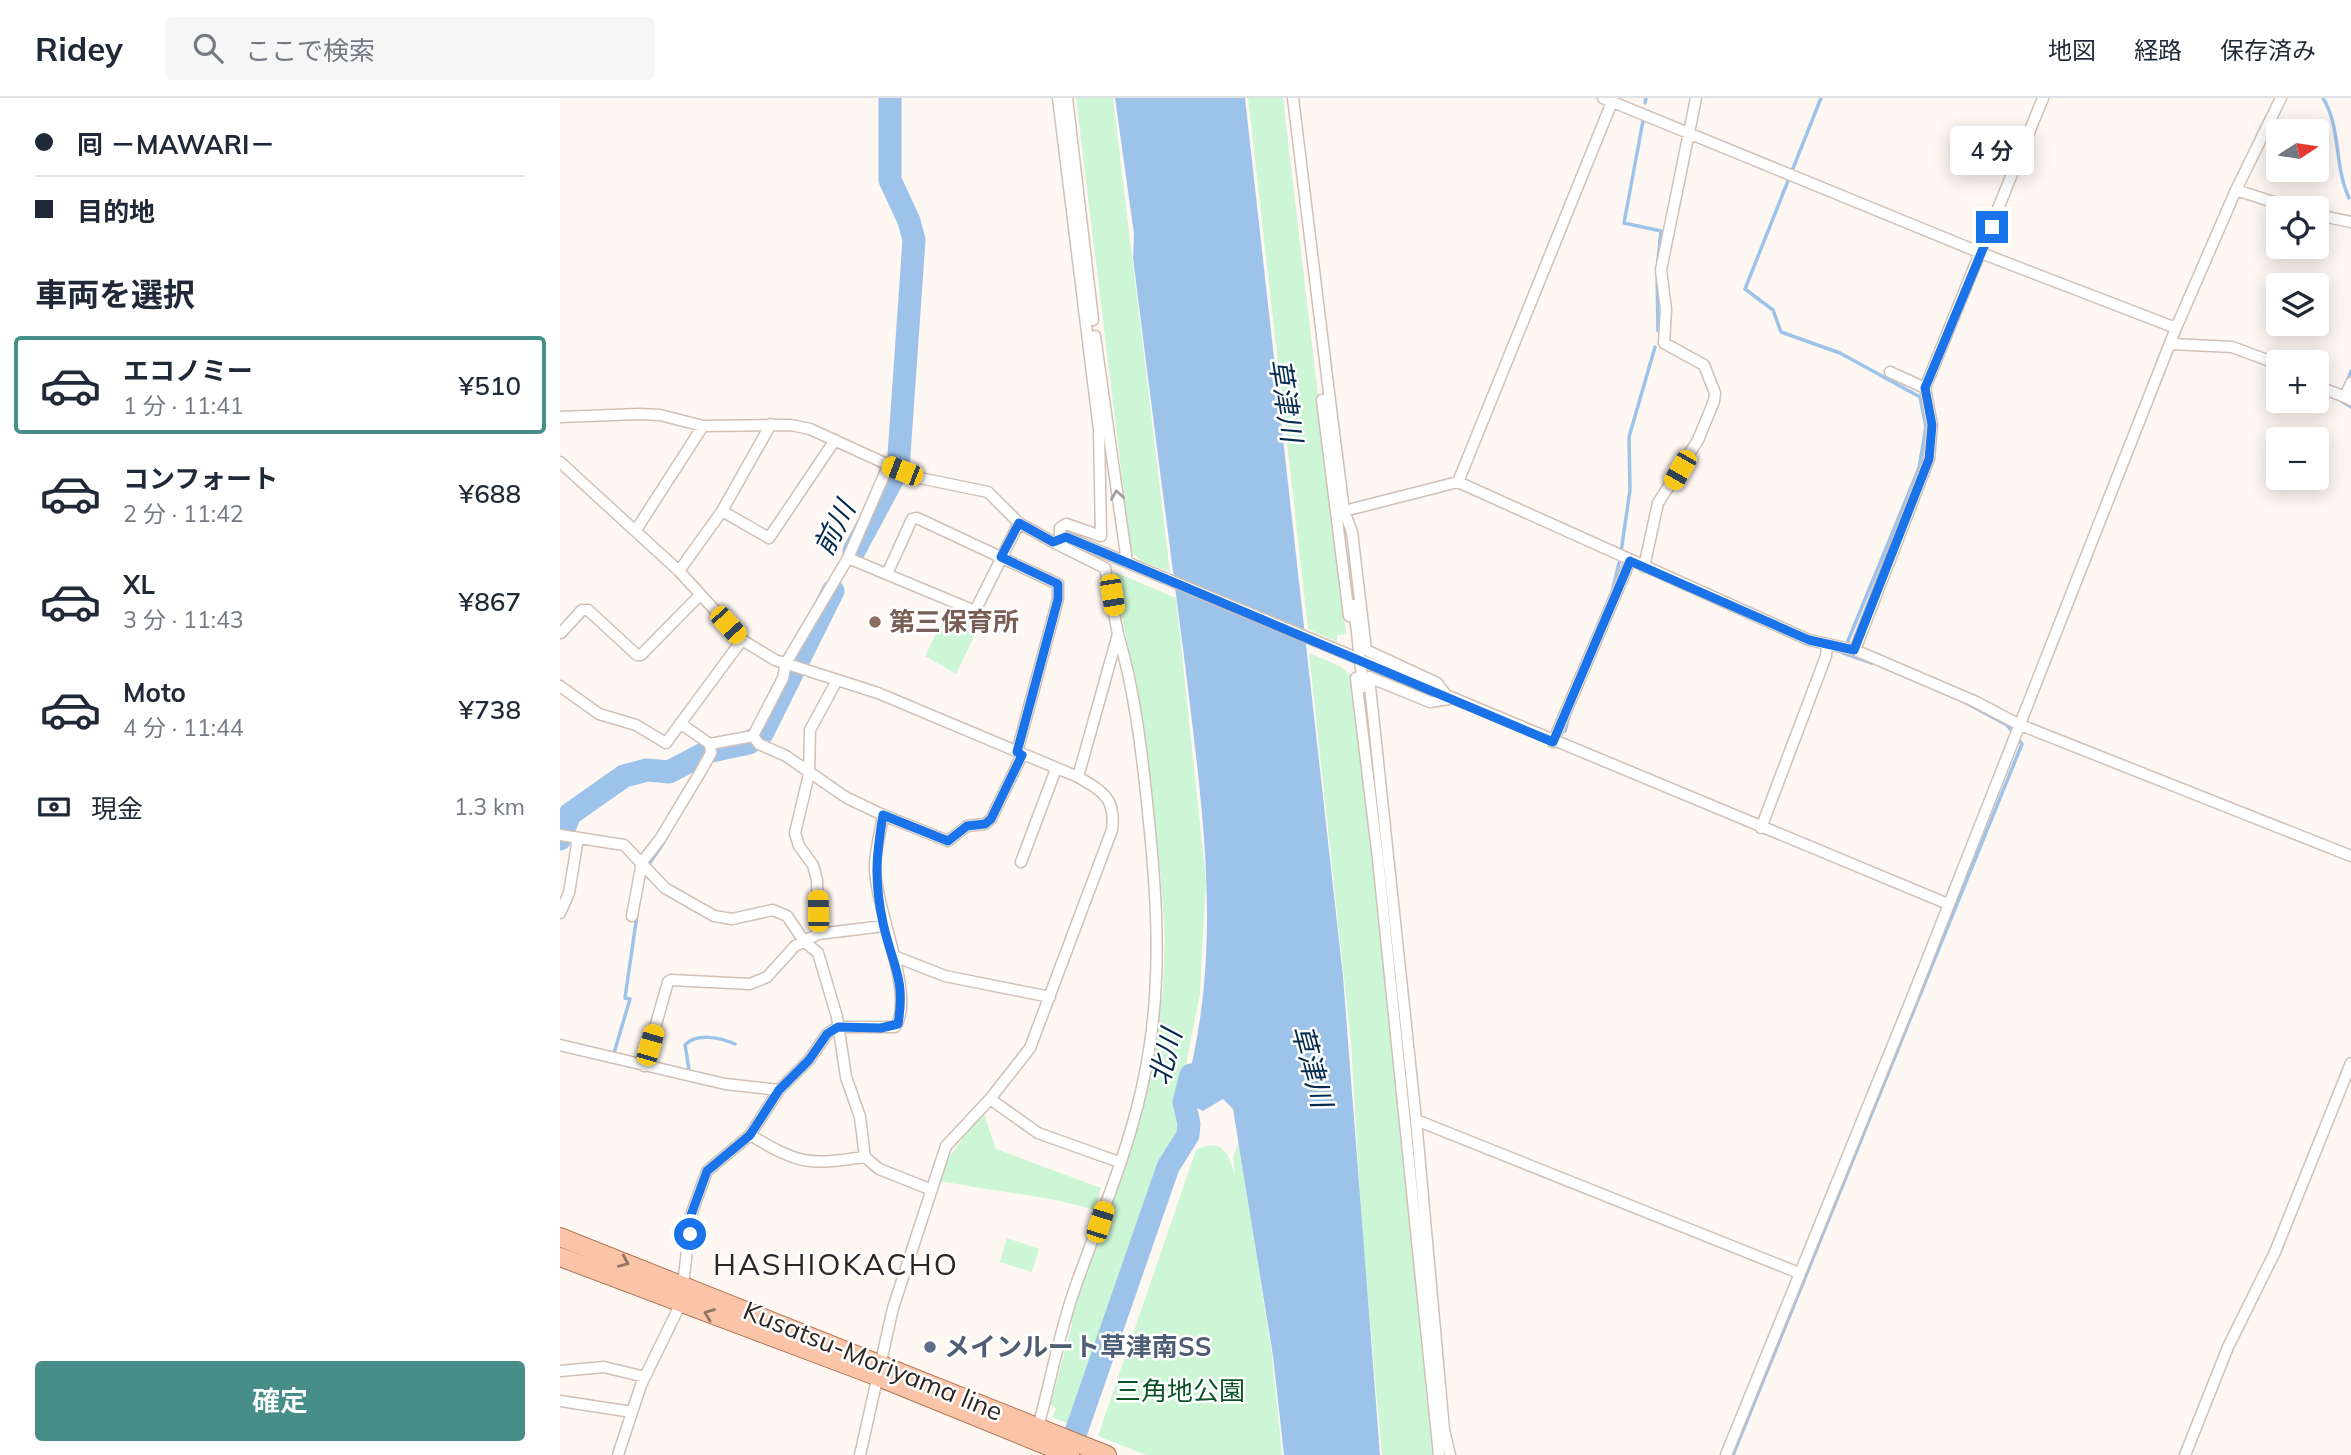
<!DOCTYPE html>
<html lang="ja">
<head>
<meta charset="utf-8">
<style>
	body { margin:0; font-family:Mulish,"Noto Sans JP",sans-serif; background:#f6f6f7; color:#1f2937; height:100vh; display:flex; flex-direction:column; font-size:26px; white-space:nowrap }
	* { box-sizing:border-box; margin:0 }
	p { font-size:23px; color:#747a83 }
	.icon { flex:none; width:38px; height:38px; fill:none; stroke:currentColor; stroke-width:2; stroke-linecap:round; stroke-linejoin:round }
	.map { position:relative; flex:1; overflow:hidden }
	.details { display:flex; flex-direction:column; background:#fff; width:560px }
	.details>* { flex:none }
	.banner { display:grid; align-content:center; height:154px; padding:0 35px; background:#fff }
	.needle { width:46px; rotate:78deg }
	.controls { position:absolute; left:1706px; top:21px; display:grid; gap:14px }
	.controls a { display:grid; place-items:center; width:63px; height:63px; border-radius:7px; background:#fff; box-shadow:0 4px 18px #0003; font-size:35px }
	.end { position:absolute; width:32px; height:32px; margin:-16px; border:9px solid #1a73e8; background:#fff; box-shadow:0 0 0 4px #fff }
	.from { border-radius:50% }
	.bubble { position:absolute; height:49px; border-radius:7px; background:#fff; box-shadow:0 4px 18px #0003; font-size:23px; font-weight:600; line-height:49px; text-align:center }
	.car { position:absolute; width:21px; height:42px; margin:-21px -10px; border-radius:9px; box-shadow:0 0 5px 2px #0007; background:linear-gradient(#f5c518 24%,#345 0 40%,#f5c518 0 76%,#345 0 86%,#f5c518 0) }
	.banner b { display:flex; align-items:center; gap:24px; height:66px; font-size:26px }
	.banner b+b { border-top:2px solid #e0e1e3 }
	.banner i { width:18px; height:18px; background:#1f2937 }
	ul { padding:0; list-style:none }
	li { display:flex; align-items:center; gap:21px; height:98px; margin:0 14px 10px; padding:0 21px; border:4px solid transparent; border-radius:7px }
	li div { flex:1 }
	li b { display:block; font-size:26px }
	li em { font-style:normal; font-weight:600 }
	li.active { border-color:#478e89 }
	li>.icon { width:63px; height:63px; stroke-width:1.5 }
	h2 { padding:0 35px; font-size:32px; line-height:84px }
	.pay { display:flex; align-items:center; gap:18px; height:77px; padding:0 35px; font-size:26px }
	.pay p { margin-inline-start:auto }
	.primary-button { display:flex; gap:14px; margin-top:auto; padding:14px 35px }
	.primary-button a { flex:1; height:80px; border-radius:7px; background:#478e89; color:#fff; font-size:28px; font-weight:600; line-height:80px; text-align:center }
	header { display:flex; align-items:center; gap:42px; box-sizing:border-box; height:98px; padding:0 35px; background:#fff; border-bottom:2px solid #e0e1e3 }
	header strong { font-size:33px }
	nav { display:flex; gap:38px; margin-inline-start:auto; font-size:24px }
	.search { width:490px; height:63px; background:#f6f6f7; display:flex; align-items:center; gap:18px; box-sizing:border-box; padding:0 24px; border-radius:7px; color:#747a83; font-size:26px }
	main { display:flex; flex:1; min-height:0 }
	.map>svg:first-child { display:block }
	.green { fill:#ccf6d5 }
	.water { fill:#9ec3ea }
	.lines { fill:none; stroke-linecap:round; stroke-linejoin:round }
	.stream { stroke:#9ec3ea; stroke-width:3.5 }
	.river { stroke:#9ec3ea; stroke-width:23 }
	.street-casing { stroke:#d1c0b6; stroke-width:13 }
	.primary-casing { stroke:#af7353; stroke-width:20 }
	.street { stroke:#fff; stroke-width:10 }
	.primary { stroke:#f9c4a8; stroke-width:18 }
	.oneway { stroke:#a09d9c }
	.oneway2 { stroke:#937565 }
	.route { stroke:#1a73e8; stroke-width:9 }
	.education-dot { fill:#8d6e63; stroke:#fff; stroke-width:2.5 }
	.service-dot { fill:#5c6f8a; stroke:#fff; stroke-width:2.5 }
	.labels { text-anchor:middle; stroke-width:5; stroke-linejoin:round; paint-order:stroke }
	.education-label { font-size:26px; font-weight:bold; fill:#785e54; stroke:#fff; text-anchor:start }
	.service-label { font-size:26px; font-weight:bold; fill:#4e5e75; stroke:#fff; text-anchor:start }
	.street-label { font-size:26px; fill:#2d2622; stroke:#fff }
	.park-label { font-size:26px; fill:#0b5327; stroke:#fff }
	.water-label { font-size:28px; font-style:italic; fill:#022b4f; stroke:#fff }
	.quarter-label { font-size:30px; letter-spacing:2px; fill:#2d2622; stroke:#fff }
</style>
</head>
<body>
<header>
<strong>Ridey</strong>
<div class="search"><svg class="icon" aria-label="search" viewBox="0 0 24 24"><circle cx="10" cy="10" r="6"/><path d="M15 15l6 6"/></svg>ここで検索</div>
<nav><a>地図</a><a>経路</a><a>保存済み</a></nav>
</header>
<main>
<section class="details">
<div class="banner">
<b><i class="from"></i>囘 －MAWARI－</b>
<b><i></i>目的地</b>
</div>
<h2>車両を選択</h2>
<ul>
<li class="active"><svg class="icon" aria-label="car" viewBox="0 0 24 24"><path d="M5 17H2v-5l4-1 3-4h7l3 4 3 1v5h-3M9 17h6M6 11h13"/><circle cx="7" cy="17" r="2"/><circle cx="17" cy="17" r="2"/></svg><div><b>エコノミー</b><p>1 分 · 11:41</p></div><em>¥510</em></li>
<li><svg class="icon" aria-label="car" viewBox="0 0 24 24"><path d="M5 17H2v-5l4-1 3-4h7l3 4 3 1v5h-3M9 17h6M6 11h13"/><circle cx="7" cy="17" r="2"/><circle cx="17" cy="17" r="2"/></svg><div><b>コンフォート</b><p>2 分 · 11:42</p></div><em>¥688</em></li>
<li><svg class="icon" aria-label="car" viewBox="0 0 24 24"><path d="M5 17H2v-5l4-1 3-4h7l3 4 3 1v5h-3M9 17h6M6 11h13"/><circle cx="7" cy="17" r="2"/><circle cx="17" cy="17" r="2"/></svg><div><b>XL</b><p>3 分 · 11:43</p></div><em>¥867</em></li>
<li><svg class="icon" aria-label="car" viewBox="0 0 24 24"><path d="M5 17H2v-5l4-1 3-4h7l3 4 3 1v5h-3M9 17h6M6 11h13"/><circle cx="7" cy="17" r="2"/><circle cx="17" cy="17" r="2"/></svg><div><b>Moto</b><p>4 分 · 11:44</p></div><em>¥738</em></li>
</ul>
<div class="pay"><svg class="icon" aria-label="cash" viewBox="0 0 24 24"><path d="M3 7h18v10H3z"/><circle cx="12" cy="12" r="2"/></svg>現金<p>1.3 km</p></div>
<div class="primary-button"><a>確定</a></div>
</section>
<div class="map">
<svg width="1791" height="1357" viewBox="0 0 1791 1357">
	<rect width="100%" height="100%" fill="#fef7f2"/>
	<path class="green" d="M516 0H553L610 474 581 463 571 453Z
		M688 0H723L786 536 777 537V544L748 531Z
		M557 475 616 500 646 783 640 895 618 1008 625 1027 622 1039 607 1057 509 1326 492 1319 496 1311 490 1306 512 1228 510 1218 593 956 603 892 605 837 600 771 578 598 553 476Z
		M389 511 420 526 396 576 365 558Z
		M749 555 780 568 790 577 820 820 873 1357H822L802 1134 791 944Z
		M423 1013 436 1051 541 1090 535 1112C484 1097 432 1093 380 1083L390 1058Z
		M679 1044 712 1258 722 1357H586L538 1338 636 1052C663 1038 669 1057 675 1077L673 1059Z
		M447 1140 479 1151 472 1174 440 1164Z"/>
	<path class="water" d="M555 0H685L783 878 820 1357H724L713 1258 673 1011 663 1001 643 1013 622 1003C667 853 641 703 623 550 606 420 589 290 573 160L574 136Z"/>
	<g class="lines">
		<path class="stream" d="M1261 0 1185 191 1213 212 1221 234 1280 255 1360 299 1366 329 1359 370 1283 555 1312 565
			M1763 0C1781 29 1774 68 1789 100
			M1085 5 1086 0
			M1083 23 1064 125 1101 133 1098 162
			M1097 173 1098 233
			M1787 284 1791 273
			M1780 302 1791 309
			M1061 454 1070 392 1069 339 1095 249
			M1052 494 1059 465
			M1005 633 1009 618
			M87 769 104 744
			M57 957 54 955 70 901 65 900 77 817
			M125 973 129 971 125 947C137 934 161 940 175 946
			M1173 1357 1462 646 1447 627 1406 605"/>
		<path class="river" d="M294 453 338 371 354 142 349 123 330 82V0
			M0 741 10 716 64 678 87 672 109 674 147 654 189 645 202 636 273 493
			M508 1357 608 1069 628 1037 629 1026 624 1004 631 977"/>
		<defs>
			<path id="street" d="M498 0 539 332 541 438 506 426 500 430V441
				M507 0 533 222
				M733 0 769 295 784 413 792 434 806 552 877 585 889 601 870 604 809 579 856 1022 884 1332 890 1357
				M1043 0 1421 155 1616 230
				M1676 92 1732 110
				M1757 117 1791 124
				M535 238 567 464
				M1612 246 1672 249 1718 266
				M1791 285 1785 299 1791 302
				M1757 288 1785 299
				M1365 290 1483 0
				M762 302 789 518
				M0 319 79 316 100 317 143 328 231 327 250 331 355 379 428 394 459 425 493 444 506 439 1388 806
				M0 364 119 473 182 542 215 562 318 595 518 679C544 694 556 701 552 732L470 950 430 1001 386 1048 333 1210 300 1357
				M898 384 1052 4
				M162 413 209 440 275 342
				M785 418 784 413 898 384 1249 542 1295 552 1414 603 1458 626 1791 758
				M76 432 143 328
				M493 444 545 470 558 536 518 679
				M288 460 415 513 459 425
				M1084 469 1098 405 1138 342 1154 303 1155 295 1144 267 1104 245 1106 211 1101 172 1136 0
				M119 473 162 413 211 326
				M327 476 352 421 357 420 498 486V501L457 654
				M794 507 803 589
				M1 535 22 512H28L77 557H81L140 497
				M1295 552 1369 361 1372 327 1365 290 1330 274
				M796 580 818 761 879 1357
				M0 588 39 616 76 627 106 645 182 542
				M121 626 150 646
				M193 638 223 580 226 565 288 460 328 368
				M993 644 1070 463
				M323 717 388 743 407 728 425 726 431 721 462 657
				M1201 730 1266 558 1267 547
				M0 737 64 747 105 790 154 818 172 821 213 812 227 818 244 843 258 855 277 919 286 979 300 1019 305 1059 319 1071 372 1092
				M461 764 496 671
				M0 815 9 795 18 740
				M72 818 82 764 100 741 141 673 151 655 150 646 193 638
				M258 836 257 782 253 767 239 748 235 735 249 676 250 632 276 584
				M334 858 385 878 490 899
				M0 947 165 986 219 992
				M84 968 108 884 111 882 190 886 207 879 235 848 258 836 324 828
				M430 1001 478 1035 559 1064
				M856 1022 1239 1175
				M190 1037C241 1067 247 1067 305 1059
				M0 1273 44 1269 85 1279
				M0 1303 72 1314
				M478 1329C491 1282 499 1235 515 1190 538 1124 567 1058 582 989 603 897 598 807 588 714 582 655 575 594 558 536
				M58 1357 81 1287 121 1205 131 1117 147 1073 190 1037 219 992 249 962 267 936 278 929H335C357 898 313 808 315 765 316 749 321 732 323 717L287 700 226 658 199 646 193 638
				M1166 1357 1352 900 1616 230 1676 92 1721 0
				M1625 1357 1668 1249 1715 1154 1791 965"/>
			<path id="primary" d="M0 1139 547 1357
				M0 1159 316 1278 510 1357"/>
		</defs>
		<use href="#street" class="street-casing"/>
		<use href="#primary" class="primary-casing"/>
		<use href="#street" class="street"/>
		<use href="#primary" class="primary"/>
	</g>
	<defs><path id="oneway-chevron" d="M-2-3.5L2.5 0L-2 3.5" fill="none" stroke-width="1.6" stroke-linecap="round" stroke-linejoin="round" transform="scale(1.75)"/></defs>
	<use class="oneway" href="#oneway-chevron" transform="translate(557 397) rotate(-98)"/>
	<g class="oneway2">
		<use href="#oneway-chevron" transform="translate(64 1164) rotate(23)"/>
		<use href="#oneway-chevron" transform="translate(149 1216) rotate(-159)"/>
	</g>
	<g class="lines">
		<path class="route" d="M130 1136 131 1117 147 1073 190 1037 219 992 249 962 267 936 278 929 321 930 338 926C346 880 332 867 323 825 314 782 316 759 323 717L388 743 407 728 425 726 431 721 462 657 457 654 498 501V486L441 459 459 425 493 444 506 439 993 644 1070 463 1249 542 1294 552 1369 361 1372 327 1365 290 1432 129"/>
	</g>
	<circle class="education-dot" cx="315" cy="524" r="7"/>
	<circle class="service-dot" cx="370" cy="1249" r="7"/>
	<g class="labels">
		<g class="education-label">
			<text x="329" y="533">第三保育所</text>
		</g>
		<g class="service-label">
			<text x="384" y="1258">メインルート草津南SS</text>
		</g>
		<g class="street-label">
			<text transform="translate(313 1263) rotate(22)" y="9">Kusatsu-Moriyama line</text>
		</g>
		<g class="park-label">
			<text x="620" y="1302">三角地公園</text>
		</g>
		<g class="water-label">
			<text transform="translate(726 302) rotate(81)" y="10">草津川</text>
			<text transform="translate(274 430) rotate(-63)" y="10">前川</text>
			<text transform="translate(605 959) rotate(-76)" y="10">北川</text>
			<text transform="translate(752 968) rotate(75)" y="10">草津川</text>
		</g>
		<g class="quarter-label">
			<text x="276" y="1177">HASHIOKACHO</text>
		</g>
	</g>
</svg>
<div class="controls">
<a><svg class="needle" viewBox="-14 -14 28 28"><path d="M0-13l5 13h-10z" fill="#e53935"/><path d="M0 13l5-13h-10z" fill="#747a83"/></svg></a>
<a><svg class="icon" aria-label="locate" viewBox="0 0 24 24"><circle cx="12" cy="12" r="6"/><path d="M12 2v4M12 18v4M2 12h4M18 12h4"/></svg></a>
<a><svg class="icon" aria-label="layers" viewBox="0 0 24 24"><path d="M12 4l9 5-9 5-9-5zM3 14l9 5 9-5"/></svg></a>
<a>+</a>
<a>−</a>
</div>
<i class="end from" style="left:130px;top:1136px"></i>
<i class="end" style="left:1432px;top:129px"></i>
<div class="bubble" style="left:1390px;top:28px;width:84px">4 分</div>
<i class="car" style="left:1120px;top:372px;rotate:210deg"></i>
<i class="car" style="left:342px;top:373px;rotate:291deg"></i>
<i class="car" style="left:552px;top:497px;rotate:171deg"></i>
<i class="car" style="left:168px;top:527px;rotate:138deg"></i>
<i class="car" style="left:258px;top:813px;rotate:359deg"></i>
<i class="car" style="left:90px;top:947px;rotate:16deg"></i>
<i class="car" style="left:540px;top:1124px;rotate:17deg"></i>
</div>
</main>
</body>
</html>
